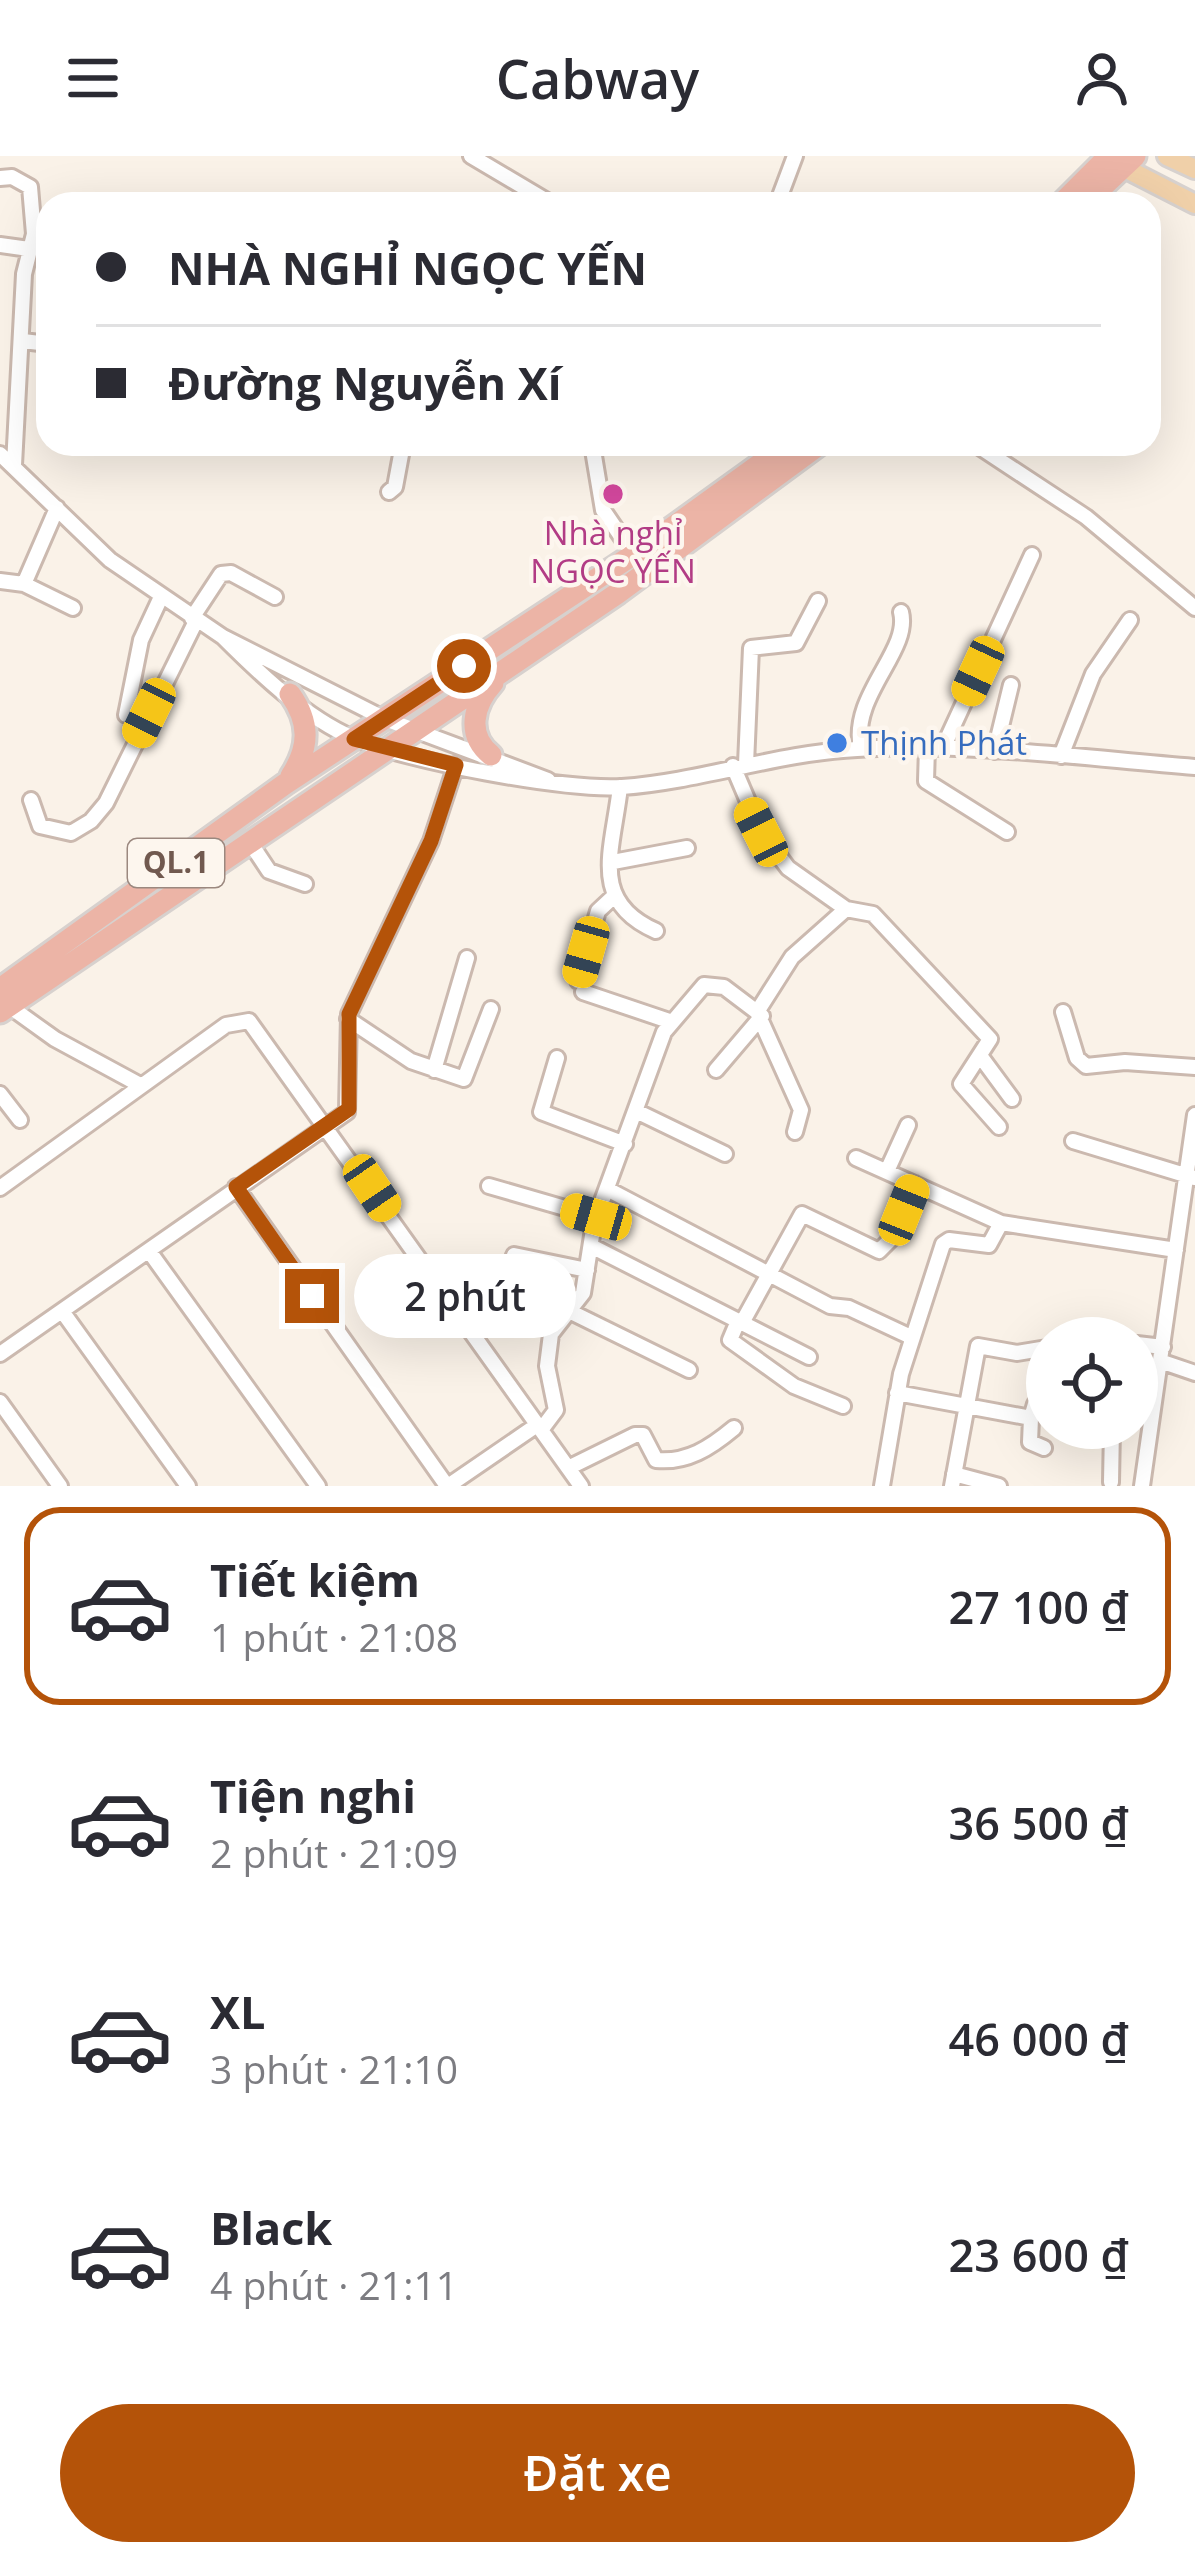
<!DOCTYPE html>
<html lang="vi">
<head>
<meta charset="utf-8">
<style>
	body { margin:0; font-family:"Open Sans",sans-serif; background:#f2f2f3; color:#2b2b33; height:100vh; display:flex; flex-direction:column; font-size:45px; white-space:nowrap }
	* { box-sizing:border-box; margin:0 }
	p { font-size:39px; color:#7c7c81 }
	.icon { flex:none; width:66px; height:66px; fill:none; stroke:currentColor; stroke-width:2; stroke-linecap:round; stroke-linejoin:round }
	.map { position:relative; height:1330px; overflow:hidden }
	.side { display:flex; flex-direction:column; background:#fff; flex:1 }
	.side>* { flex:none }
	.guide { position:absolute; left:36px; top:36px; width:1125px; height:264px; border-radius:36px; box-shadow:0 12px 48px #0002; display:grid; align-content:center; height:264px; padding:0 60px; background:#fff }
	.buttons { position:absolute; left:1026px; top:1161px; display:grid; gap:24px }
	.buttons a { display:grid; place-items:center; width:132px; height:132px; border-radius:50%; background:#fff; box-shadow:0 12px 48px #0002; font-size:60px }
	.end { position:absolute; width:54px; height:54px; margin:-27px; border:15px solid #b45309; background:#fff; box-shadow:0 0 0 6px #fff }
	.from { border-radius:50% }
	.bubble { position:absolute; height:84px; border-radius:42px; background:#fff; box-shadow:0 12px 48px #0002; font-size:39px; font-weight:600; line-height:84px; text-align:center }
	.car { position:absolute; width:36px; height:72px; margin:-36px -18px; border-radius:15px; box-shadow:0 0 9px 3px #0007; background:linear-gradient(#f5c518 24%,#345 0 40%,#f5c518 0 76%,#345 0 86%,#f5c518 0) }
	.guide b { display:flex; align-items:center; gap:42px; height:114px; font-size:45px }
	.guide b+b { border-top:3px solid #e1e1e2 }
	.guide i { width:30px; height:30px; background:#2b2b33 }
	ul { padding:21px 0 0; list-style:none }
	li { display:flex; align-items:center; gap:36px; height:198px; margin:0 24px 18px; padding:0 36px; border:6px solid transparent; border-radius:36px }
	li div { flex:1 }
	li b { display:block; font-size:45px }
	li em { font-style:normal; font-weight:600 }
	li.selected { border-color:#b45309 }
	li>.icon { width:108px; height:108px; stroke-width:1.5 }
	.primary-button { display:flex; gap:24px; margin-top:auto; padding:24px 60px }
	.primary-button a { flex:1; height:138px; border-radius:72px; background:#b45309; color:#fff; font-size:48px; font-weight:600; line-height:138px; text-align:center }
	header { display:flex; justify-content:space-between; align-items:center; height:156px; padding:0 60px; background:#fff; font-size:54px; font-weight:600 }
	.map>svg:first-child { display:block }
	.lines { fill:none; stroke-linecap:round; stroke-linejoin:round }
	.minor-casing { stroke:#cbb9af; stroke-width:20 }
	.major-casing { stroke:#d7d1ce; stroke-width:24 }
	.highway-casing { stroke:#d7d1ce; stroke-width:27 }
	.minor { stroke:#fff; stroke-width:14 }
	.major { stroke:#f0d0a9; stroke-width:18 }
	.highway { stroke:#ecb4a6; stroke-width:21 }
	.route { stroke:#b45309; stroke-width:15 }
	.hotel-dot { fill:#d1479c; stroke:#fdf6ee; stroke-width:4.5 }
	.shop-dot { fill:#3f7fe0; stroke:#fdf6ee; stroke-width:4.5 }
	.labels { text-anchor:middle; stroke-width:9; stroke-linejoin:round; paint-order:stroke }
	.shield { fill:#fdf6ee; stroke:#9b887f; stroke-width:3 }
	.shield-label { font-size:30px; font-weight:bold; fill:#71594f }
	.hotel-label { font-size:33px; fill:#b23c85; stroke:#fdf6ee }
	.shop-label { font-size:33px; fill:#366cbe; stroke:#fdf6ee; text-anchor:start }
</style>
</head>
<body>
<header><svg class="icon" aria-label="menu" viewBox="0 0 24 24"><path d="M4 6h16M4 12h16M4 18h16"/></svg>Cabway<svg class="icon" aria-label="person" viewBox="0 0 24 24"><circle cx="12" cy="8" r="4"/><path d="M4 21q1-7 8-7t8 7"/></svg></header>
<div class="map">
<svg width="1195" height="1330" viewBox="0 0 1195 1330">
	<rect width="100%" height="100%" fill="#faf2e8"/>
	<g class="lines">
		<defs>
			<path id="minor" d="M471 0 552 48
				M0 22 12 21 30 31 34 78 24 118 14 309
				M777 48 795 0
				M0 89 29 93
				M23 185 48 188
				M592 288 603 354 633 398
				M975 288 1086 361 1195 452
				M0 298 110 404 223 481
				M389 336 395 331 403 288
				M0 425 24 428 57 352
				M24 428 73 452
				M192 462 221 418 231 417 275 441
				M126 559 141 484 161 441
				M927 591 926 625 1007 676
				M861 592C850 539 911 495 901 456
				M943 592 1032 399
				M995 595 1011 529
				M1061 600 1093 518 1130 464
				M746 608 751 492 796 487 818 445
				M733 610 761 676 788 712 846 753 873 758 990 883 961 928 999 971
				M548 624 385 563 223 481C259 517 306 562 353 582 406 605 566 635 622 631 702 625 777 597 857 593 969 586 1083 602 1195 611
				M620 631C613 694 588 745 656 775
				M31 644 40 670 71 677 91 665 106 647 196 465
				M251 688 269 715 305 728
				M613 706 687 692
				M578 825 598 755 612 742
				M583 836 672 866
				M9 850 55 883 140 929
				M757 856 801 954 795 976
				M1063 856 1077 902 1086 910 1125 906 1195 911
				M348 863 411 905 464 923 491 853
				M981 901 1012 943
				M557 902 541 956 625 988
				M434 914 467 802
				M716 914 762 860
				M0 938 20 964
				M636 955 725 998
				M1073 985 1195 1022
				M856 1002 1001 1067 989 1089 949 1084 943 1088 901 1218 882 1330
				M887 1015 908 969
				M489 1030 596 1061
				M236 1031 447 1330
				M0 1032 226 869 249 865 581 1330
				M609 1034 830 1150 849 1152 911 1181
				M1001 1067 1176 1094
				M591 1090 809 1201
				M149 1095 318 1330
				M514 1099 587 1114
				M62 1155 188 1330
				M569 1155 689 1214
				M738 1165 730 1184 794 1230 843 1250
				M743 1165 802 1058 879 1095 893 1081 915 1028
				M1137 1188 1163 1191
				M0 1198 347 956 349 858 431 685 456 609
				M1160 1205 1195 1217
				M897 1237 1031 1262 1035 1248H1047
				M0 1246 60 1330
				M1031 1262 1030 1286 1044 1292
				M541 1274 556 1254 547 1210 551 1178 583 1137 594 1067 664 876 704 829 724 831 757 856 792 801 846 753
				M568 1312 635 1279H643L656 1304C687 1307 710 1292 734 1272
				M954 1318 999 1330
				M1111 1326 1112 1272
				M448 1330 537 1269
				M952 1330 978 1190 1017 1197 1047 1192
				M1142 1330 1195 959"/>
			<path id="major" d="M1167 0 1195 13
				M1111 5 1195 48"/>
			<path id="highway" d="M1061 48 1109 0
				M1084 48 1135 0
				M290 538C310 566 310 591 291 620
				M491 599C466 579 473 549 493 527
				M0 833 285 628 648 389 788 288
				M0 856 618 437 820 288"/>
		</defs>
		<use href="#minor" class="minor-casing"/>
		<use href="#major" class="major-casing"/>
		<use href="#highway" class="highway-casing"/>
		<use href="#minor" class="minor"/>
		<use href="#major" class="major"/>
		<use href="#highway" class="highway"/>
	</g>
	<g class="lines">
		<path class="route" d="M312 1140 236 1031 349 953V858L431 685 456 609 354 583 464 510"/>
	</g>
	<circle class="hotel-dot" cx="613" cy="338" r="12"/>
	<circle class="shop-dot" cx="837" cy="587" r="12"/>
	<g class="labels">
		<rect class="shield" x="128" y="683" width="96" height="48" rx="9"/>
		<g class="shield-label">
			<text x="176" y="717">QL.1</text>
		</g>
		<g class="hotel-label">
			<text x="613" y="389">Nhà nghỉ<tspan x="613" dy="38">NGỌC YẾN</tspan></text>
		</g>
		<g class="shop-label">
			<text x="861" y="599">Thịnh Phát</text>
		</g>
	</g>
</svg>
<div class="buttons">
<a><svg class="icon" aria-label="locate" viewBox="0 0 24 24"><circle cx="12" cy="12" r="6"/><path d="M12 2v4M12 18v4M2 12h4M18 12h4"/></svg></a>
</div>
<i class="end from" style="left:464px;top:510px"></i>
<i class="end" style="left:312px;top:1140px"></i>
<div class="bubble" style="left:354px;top:1098px;width:222px">2 phút</div>
<i class="car" style="left:978px;top:515px;rotate:205deg"></i>
<i class="car" style="left:149px;top:557px;rotate:206deg"></i>
<i class="car" style="left:761px;top:676px;rotate:333deg"></i>
<i class="car" style="left:586px;top:796px;rotate:196deg"></i>
<i class="car" style="left:372px;top:1032px;rotate:146deg"></i>
<i class="car" style="left:904px;top:1054px;rotate:22deg"></i>
<i class="car" style="left:596px;top:1061px;rotate:286deg"></i>
<div class="guide">
<b><i class="from"></i>NHÀ NGHỈ NGỌC YẾN</b>
<b><i></i>Đường Nguyễn Xí</b>
</div>
</div>
<section class="side">
<ul>
<li class="selected"><svg class="icon" aria-label="car" viewBox="0 0 24 24"><path d="M5 17H2v-5l4-1 3-4h7l3 4 3 1v5h-3M9 17h6M6 11h13"/><circle cx="7" cy="17" r="2"/><circle cx="17" cy="17" r="2"/></svg><div><b>Tiết kiệm</b><p>1 phút · 21:08</p></div><em>27 100 ₫</em></li>
<li><svg class="icon" aria-label="car" viewBox="0 0 24 24"><path d="M5 17H2v-5l4-1 3-4h7l3 4 3 1v5h-3M9 17h6M6 11h13"/><circle cx="7" cy="17" r="2"/><circle cx="17" cy="17" r="2"/></svg><div><b>Tiện nghi</b><p>2 phút · 21:09</p></div><em>36 500 ₫</em></li>
<li><svg class="icon" aria-label="car" viewBox="0 0 24 24"><path d="M5 17H2v-5l4-1 3-4h7l3 4 3 1v5h-3M9 17h6M6 11h13"/><circle cx="7" cy="17" r="2"/><circle cx="17" cy="17" r="2"/></svg><div><b>XL</b><p>3 phút · 21:10</p></div><em>46 000 ₫</em></li>
<li><svg class="icon" aria-label="car" viewBox="0 0 24 24"><path d="M5 17H2v-5l4-1 3-4h7l3 4 3 1v5h-3M9 17h6M6 11h13"/><circle cx="7" cy="17" r="2"/><circle cx="17" cy="17" r="2"/></svg><div><b>Black</b><p>4 phút · 21:11</p></div><em>23 600 ₫</em></li>
</ul>
<div class="primary-button"><a>Đặt xe</a></div>
</section>
</body>
</html>
